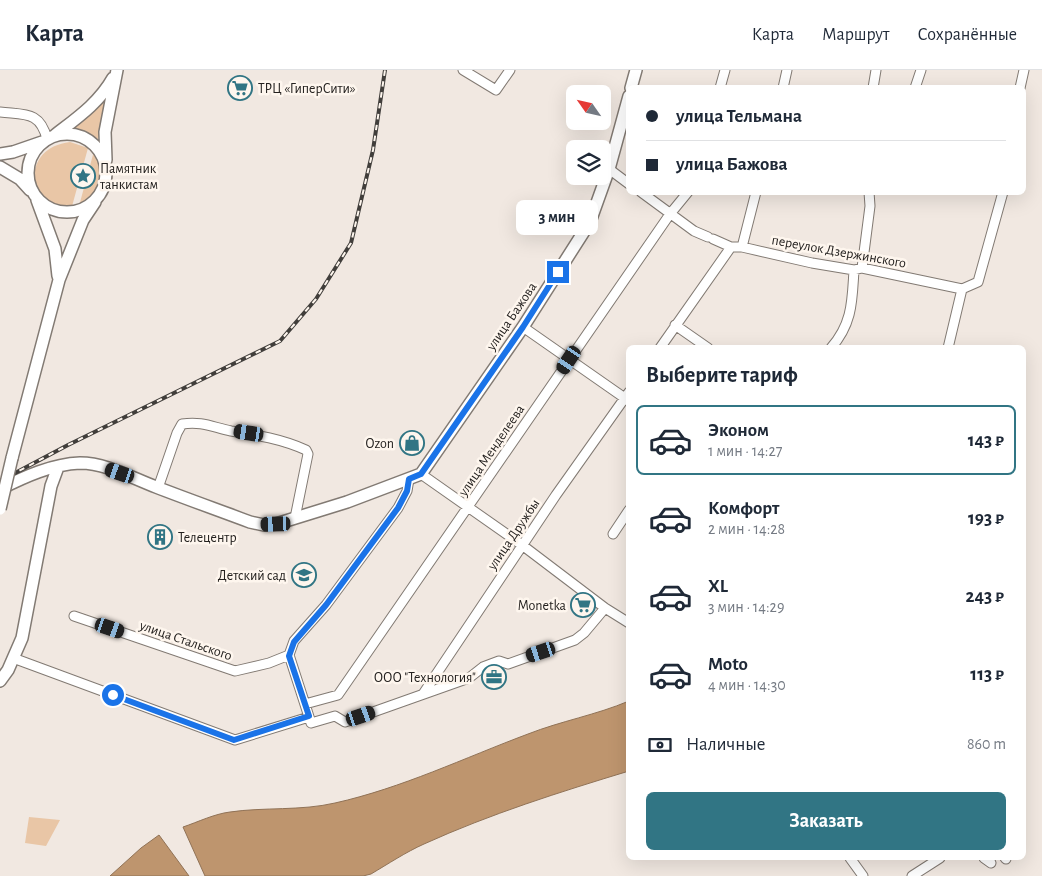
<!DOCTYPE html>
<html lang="ru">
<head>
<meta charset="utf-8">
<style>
	body { margin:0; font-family:"Alegreya Sans",sans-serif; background:#f2f2f3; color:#1f2937; height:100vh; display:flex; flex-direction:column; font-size:19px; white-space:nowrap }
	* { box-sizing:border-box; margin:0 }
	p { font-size:16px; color:#747a83 }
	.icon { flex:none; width:28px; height:28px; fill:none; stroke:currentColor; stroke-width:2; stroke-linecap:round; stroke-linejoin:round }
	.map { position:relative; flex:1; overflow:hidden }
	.side { position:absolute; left:626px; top:275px; width:400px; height:515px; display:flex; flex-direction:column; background:#fff; border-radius:8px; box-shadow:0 5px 20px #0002 }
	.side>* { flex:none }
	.banner { position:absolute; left:626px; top:15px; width:400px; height:110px; border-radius:8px; box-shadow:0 5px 20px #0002; display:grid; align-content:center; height:110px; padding:0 20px; background:#fff }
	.needle { width:32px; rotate:304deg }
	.controls { position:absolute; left:566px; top:15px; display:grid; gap:10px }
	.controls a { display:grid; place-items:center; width:45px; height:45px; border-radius:8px; background:#fff; box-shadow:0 5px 20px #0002; font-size:25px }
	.end { position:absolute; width:22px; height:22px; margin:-11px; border:6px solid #1a73e8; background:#fff; box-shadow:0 0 0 2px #fff }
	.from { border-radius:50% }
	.bubble { position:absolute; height:35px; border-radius:8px; background:#fff; box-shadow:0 5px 20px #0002; font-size:16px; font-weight:600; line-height:35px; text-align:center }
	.car { position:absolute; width:15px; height:30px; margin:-15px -8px; border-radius:6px; box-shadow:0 0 4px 1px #0007; background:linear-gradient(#222 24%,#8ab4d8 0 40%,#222 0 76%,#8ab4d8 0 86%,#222 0) }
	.banner b { display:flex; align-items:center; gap:18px; height:48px; font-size:19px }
	.banner b+b { border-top:1px solid #e0e1e3 }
	.banner i { width:12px; height:12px; background:#1f2937 }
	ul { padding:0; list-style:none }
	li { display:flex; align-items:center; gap:15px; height:70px; margin:0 10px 8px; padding:0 10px; border:2px solid transparent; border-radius:8px }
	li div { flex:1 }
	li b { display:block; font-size:19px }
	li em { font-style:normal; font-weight:600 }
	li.active { border-color:#317584 }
	li>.icon { width:45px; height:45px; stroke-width:1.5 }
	h2 { padding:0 20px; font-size:22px; line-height:60px }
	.pay { display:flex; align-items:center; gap:12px; height:55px; padding:0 20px; font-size:19px }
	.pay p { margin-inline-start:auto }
	.cta { display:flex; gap:10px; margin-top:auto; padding:10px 20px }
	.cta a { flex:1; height:58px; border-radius:8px; background:#317584; color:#fff; font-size:20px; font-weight:600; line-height:58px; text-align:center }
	header { display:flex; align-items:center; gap:30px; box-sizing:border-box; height:70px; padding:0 25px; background:#fff; border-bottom:1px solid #e0e1e3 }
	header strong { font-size:24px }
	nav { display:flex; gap:28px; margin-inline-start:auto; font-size:18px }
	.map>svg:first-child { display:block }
	.green { fill:#e9c6a6 }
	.water { fill:#be956e; stroke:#907256 }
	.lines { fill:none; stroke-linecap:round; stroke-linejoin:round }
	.minor-casing { stroke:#827a73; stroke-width:11 }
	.major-casing { stroke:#827a73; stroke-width:14 }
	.minor { stroke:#fff; stroke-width:9 }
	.major { stroke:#fff; stroke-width:11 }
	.rail-casing { stroke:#413e3b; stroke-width:4 }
	.rail { stroke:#fef6ee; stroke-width:2; stroke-dasharray:5.5; stroke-linecap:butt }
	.major-bridge-casing { stroke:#827a73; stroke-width:14; stroke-linecap:butt }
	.major-bridge { stroke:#fff; stroke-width:11 }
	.route { stroke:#1a73e8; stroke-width:6 }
	.labels { text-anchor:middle; stroke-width:5; stroke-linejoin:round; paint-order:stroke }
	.poi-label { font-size:14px; fill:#24211f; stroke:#fef6ee; text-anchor:end }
	.street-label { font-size:14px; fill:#24211f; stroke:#fef6ee }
</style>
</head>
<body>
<header>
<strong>Карта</strong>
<nav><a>Карта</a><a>Маршрут</a><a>Сохранённые</a></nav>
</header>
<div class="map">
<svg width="1042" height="806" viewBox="0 0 1042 806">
	<rect width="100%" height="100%" fill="#f1e8e1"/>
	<path class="green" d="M108 28 109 29 98 69 96 70 89 64 74 60V58Z
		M70 72 88 78 71 140C26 140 19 78 70 72Z
		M94 81C109 101 101 126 79 136Z
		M29 747 60 750 46 776 25 773Z"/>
	<path class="water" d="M629 631V701C560 722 490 744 424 774 406 782 388 794 371 804L363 806H205L183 757C198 752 214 744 230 742 264 737 301 741 335 733 402 718 464 688 528 664 561 651 596 645 629 631Z
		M159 765 189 806H110L141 778Z"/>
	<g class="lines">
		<defs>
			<path id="minor" d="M463 0 496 20 510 0
				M720 18 725 0
				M783 18 787 0
				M873 18 876 0
				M915 18 921 0
				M1020 18 1024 0
				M0 42C25 45 40 41 47 69
				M609 99 629 114
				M641 122 694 161 708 167
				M713 169 731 177H742L812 193 854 200 862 198 962 219
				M742 177 756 122
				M862 198 870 136 869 122
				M962 219 978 212 1003 122
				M675 255 708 278
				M523 257 629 331
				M660 278 731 177
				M831 278C853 253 852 230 854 200
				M948 278 962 219
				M421 404 522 475 605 538 629 553
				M158 418 177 363 182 354C202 351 212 357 231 361 257 365 282 369 306 380L308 384 295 448
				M613 464 629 440
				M74 546 235 601 269 593 289 585
				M289 585 311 653 335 646 345 652 469 608 483 597 499 591 508 594 575 570 584 563 605 538
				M289 585 294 571 326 535 398 438 407 421 409 409
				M13 588 235 670 309 647
				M423 624 556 425 629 322
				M305 634 338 625 670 144 688 122
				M850 788 863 806
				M984 788 991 793
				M1005 788 1006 789
				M912 806 940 788"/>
			<path id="major" d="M631 18 636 0
				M28 103a39 39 0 1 1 78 0a39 39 0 1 1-78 0Z
				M55 65C77 48 99 33 113 8
				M0 84 13 82 42 72
				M106 90 105 62 117 0
				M0 97 20 109 30 120
				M37 130 55 179 58 206
				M12 388 59 210 83 150 95 132
				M0 419C24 407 52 394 80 393 106 393 132 408 156 417 187 429 218 440 250 452L264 455 276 454 347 432 421 404 523 257 590 152 609 99 629 26
				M0 611 8 600 22 568 51 416 58 397"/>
		</defs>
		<use href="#minor" class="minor-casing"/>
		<use href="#major" class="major-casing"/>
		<use href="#minor" class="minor"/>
		<use href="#major" class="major"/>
		<defs>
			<path id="rail" d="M0 411 68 375 280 271 316 229 351 173 373 80 385 0"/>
		</defs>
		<use href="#rail" class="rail-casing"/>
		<use href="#rail" class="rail"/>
		<defs>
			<path id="major-bridge" d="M0 439 12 388"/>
		</defs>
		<use href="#major-bridge" class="major-bridge-casing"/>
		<use href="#major-bridge" class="major-bridge"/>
	</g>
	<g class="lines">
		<path class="route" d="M113 625 234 670 309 646 289 586 294 572 326 535 398 438 407 421 409 409 421 404 523 257 558 202"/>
	</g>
	<defs>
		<symbol id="supermarket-ring" viewBox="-11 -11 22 22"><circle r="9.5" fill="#fef6ee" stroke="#317584" stroke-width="1.5"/><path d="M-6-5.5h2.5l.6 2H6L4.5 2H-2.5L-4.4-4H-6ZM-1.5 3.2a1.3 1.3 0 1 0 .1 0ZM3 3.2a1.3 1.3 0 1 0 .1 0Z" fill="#317584"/></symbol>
		<symbol id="sight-ring" viewBox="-11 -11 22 22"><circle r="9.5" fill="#fef6ee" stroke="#317584" stroke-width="1.5"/><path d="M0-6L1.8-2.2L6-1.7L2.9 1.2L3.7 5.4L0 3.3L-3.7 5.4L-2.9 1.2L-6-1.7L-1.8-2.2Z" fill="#317584"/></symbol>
		<symbol id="shop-ring" viewBox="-11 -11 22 22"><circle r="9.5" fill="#fef6ee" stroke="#317584" stroke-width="1.5"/><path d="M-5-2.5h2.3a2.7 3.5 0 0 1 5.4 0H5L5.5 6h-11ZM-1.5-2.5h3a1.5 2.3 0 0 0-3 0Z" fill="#317584"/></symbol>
		<symbol id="building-ring" viewBox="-11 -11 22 22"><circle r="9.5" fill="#fef6ee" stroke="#317584" stroke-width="1.5"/><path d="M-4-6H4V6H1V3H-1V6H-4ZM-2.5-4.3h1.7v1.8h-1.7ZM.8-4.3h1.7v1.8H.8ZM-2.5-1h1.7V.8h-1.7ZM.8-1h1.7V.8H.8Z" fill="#317584"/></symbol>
		<symbol id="school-ring" viewBox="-11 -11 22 22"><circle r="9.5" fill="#fef6ee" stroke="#317584" stroke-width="1.5"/><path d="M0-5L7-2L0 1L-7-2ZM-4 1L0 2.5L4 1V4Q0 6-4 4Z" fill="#317584"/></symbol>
		<symbol id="office-ring" viewBox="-11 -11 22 22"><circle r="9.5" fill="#fef6ee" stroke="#317584" stroke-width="1.5"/><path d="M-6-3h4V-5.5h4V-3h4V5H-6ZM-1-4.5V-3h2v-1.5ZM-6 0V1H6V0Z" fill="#317584"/></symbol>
	</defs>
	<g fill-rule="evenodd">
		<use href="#supermarket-ring" x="226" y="4" width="28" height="28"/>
		<use href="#sight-ring" x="69" y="92" width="28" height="28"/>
		<use href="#shop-ring" x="398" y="359" width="28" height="28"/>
		<use href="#building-ring" x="146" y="453" width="28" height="28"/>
		<use href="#school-ring" x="290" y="491" width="28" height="28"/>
		<use href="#supermarket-ring" x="569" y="521" width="28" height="28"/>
		<use href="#office-ring" x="480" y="593" width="28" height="28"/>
	</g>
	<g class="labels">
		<g class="poi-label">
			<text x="258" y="23" text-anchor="start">ТРЦ «ГиперСити»</text>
			<text x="100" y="103" text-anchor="start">Памятник<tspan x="100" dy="16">танкистам</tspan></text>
			<text x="394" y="378">Ozon</text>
			<text x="178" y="472" text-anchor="start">Телецентр</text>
			<text x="286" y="510">Детский сад</text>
			<text x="566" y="540">Monetka</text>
			<text x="476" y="612">ООО "Технология"</text>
		</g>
		<g class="street-label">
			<text transform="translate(839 181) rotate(10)" y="5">переулок Дзержинского</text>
			<text transform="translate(511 246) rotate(-56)" y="5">улица Бажова</text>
			<text transform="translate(491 380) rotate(-56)" y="5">улица Менделеева</text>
			<text transform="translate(513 464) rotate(-56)" y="5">улица Дружбы</text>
			<text transform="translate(186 570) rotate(19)" y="5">улица Стальского</text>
		</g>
	</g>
</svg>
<div class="controls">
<a><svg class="needle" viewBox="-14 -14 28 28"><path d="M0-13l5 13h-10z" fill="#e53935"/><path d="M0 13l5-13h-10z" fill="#747a83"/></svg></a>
<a><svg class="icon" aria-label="layers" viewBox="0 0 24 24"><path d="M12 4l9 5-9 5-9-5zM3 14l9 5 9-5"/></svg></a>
</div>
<i class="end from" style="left:113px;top:625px"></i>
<i class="end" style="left:558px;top:202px"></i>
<div class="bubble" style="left:516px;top:130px;width:82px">3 мин</div>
<i class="car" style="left:569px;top:290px;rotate:214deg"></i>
<i class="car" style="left:249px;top:363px;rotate:279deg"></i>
<i class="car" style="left:120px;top:403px;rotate:289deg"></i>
<i class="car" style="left:276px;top:454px;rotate:268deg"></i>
<i class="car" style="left:110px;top:558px;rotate:109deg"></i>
<i class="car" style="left:541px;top:582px;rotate:252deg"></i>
<i class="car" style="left:361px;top:646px;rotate:71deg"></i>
<div class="banner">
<b><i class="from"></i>улица Тельмана</b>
<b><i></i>улица Бажова</b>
</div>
<section class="side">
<h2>Выберите тариф</h2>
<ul>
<li class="active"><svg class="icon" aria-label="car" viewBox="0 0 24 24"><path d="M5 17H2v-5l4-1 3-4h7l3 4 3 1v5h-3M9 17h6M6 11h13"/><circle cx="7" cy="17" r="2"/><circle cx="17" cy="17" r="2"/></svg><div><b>Эконом</b><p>1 мин · 14:27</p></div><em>143 ₽</em></li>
<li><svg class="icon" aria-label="car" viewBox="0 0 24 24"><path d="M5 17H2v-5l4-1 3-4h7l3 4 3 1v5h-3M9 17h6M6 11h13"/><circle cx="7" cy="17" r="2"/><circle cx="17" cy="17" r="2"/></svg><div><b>Комфорт</b><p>2 мин · 14:28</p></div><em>193 ₽</em></li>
<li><svg class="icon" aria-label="car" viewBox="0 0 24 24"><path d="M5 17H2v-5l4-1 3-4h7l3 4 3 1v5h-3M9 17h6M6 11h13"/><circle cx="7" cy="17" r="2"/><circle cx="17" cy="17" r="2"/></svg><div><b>XL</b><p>3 мин · 14:29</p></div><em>243 ₽</em></li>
<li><svg class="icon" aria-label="car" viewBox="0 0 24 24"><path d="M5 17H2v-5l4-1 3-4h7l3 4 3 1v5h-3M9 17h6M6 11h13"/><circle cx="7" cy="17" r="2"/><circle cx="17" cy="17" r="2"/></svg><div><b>Moto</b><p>4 мин · 14:30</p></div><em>113 ₽</em></li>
</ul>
<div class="pay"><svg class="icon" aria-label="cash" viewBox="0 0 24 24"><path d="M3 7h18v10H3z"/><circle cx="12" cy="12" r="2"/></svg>Наличные<p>860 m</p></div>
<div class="cta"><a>Заказать</a></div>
</section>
</div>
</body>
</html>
